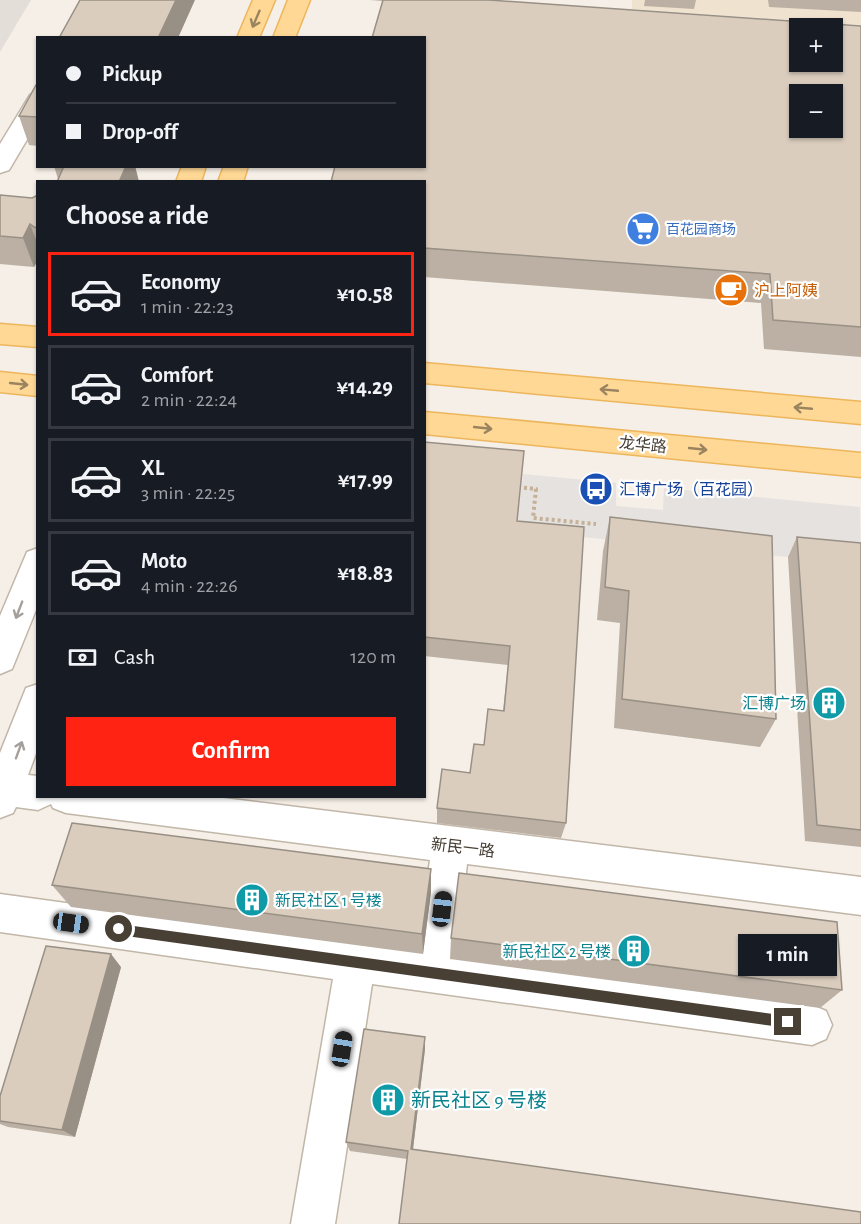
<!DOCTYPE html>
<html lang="en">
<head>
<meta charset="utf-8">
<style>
	body { margin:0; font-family:"Alegreya Sans","Noto Sans SC",sans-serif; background:#242831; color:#f1f3f6; height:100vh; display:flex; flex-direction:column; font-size:22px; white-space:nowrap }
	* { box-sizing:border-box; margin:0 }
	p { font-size:20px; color:#9ea1a6 }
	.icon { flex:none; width:33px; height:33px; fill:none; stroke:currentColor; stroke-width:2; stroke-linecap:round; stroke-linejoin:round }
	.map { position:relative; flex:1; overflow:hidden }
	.details { position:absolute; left:36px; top:180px; width:390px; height:618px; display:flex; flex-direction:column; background:#171b24; border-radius:0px; box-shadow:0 2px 4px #0004 }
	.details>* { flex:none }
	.banner { position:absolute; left:36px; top:36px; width:390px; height:132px; border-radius:0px; box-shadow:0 2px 4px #0004; display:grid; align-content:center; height:132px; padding:0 30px; background:#171b24 }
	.fabs { position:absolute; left:789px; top:18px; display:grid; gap:12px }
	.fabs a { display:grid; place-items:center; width:54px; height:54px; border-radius:0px; background:#171b24; box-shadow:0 2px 4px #0004; font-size:30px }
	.end { position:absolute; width:27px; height:27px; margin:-14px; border:8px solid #483f35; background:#fff; box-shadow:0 0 0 3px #fff }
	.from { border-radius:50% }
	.bubble { position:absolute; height:42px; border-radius:0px; background:#171b24; box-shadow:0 2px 4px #0004; font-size:20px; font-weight:700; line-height:42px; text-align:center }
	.car { position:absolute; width:18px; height:36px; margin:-18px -9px; border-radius:8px; box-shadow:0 0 4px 2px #0007; background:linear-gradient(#222 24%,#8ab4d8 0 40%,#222 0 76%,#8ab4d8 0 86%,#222 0) }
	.banner b { display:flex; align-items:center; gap:21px; height:57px; font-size:22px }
	.banner b+b { border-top:2px solid #363941 }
	.banner i { width:15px; height:15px; background:#f1f3f6 }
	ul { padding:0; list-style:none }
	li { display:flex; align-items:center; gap:18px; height:84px; margin:0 12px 9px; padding:0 18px; border:3px solid #363941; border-radius:0px }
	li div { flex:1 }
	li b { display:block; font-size:22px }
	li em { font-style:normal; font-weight:700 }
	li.selected { border-color:#ff2313 }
	li>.icon { width:54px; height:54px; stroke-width:1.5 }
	h2 { padding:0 30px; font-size:27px; line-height:72px }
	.pay { display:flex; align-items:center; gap:15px; height:66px; padding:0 30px; font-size:22px }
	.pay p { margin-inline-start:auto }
	.cta { display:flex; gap:12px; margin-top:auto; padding:12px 30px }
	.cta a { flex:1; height:69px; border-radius:0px; background:#ff2313; color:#fff; font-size:24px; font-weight:700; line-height:69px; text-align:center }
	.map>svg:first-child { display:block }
	.industrial { fill:#e4ded8 }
	.education { fill:#efe3cf }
	.parking { fill:#e5e2df }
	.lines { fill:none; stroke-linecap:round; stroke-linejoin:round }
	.minor-casing { stroke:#c1b6a8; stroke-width:3 }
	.major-casing { stroke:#edb65c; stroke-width:3 }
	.path { stroke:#c4b198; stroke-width:4; stroke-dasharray:3 3; stroke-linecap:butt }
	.minor { fill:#fff; fill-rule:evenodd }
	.major { fill:#ffd895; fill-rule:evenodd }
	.wall { fill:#bbb0a3 }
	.shaded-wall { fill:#999085 }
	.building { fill:#dacdbe; stroke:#999085; stroke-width:1.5; fill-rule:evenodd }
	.oneway { stroke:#9a8460 }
	.oneway2 { stroke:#a49f9a }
	.route { fill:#483f35 }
	.labels { text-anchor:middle; stroke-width:4.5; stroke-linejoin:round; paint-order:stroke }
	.far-shop-label { font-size:14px; fill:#366cbe; stroke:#fff; text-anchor:start }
	.food-label { font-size:16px; fill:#c56008; stroke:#fff; text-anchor:start }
	.street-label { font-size:16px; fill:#483f35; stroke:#fff }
	.transit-label { font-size:16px; fill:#164399; stroke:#fff; text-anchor:start }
	.culture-label { font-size:16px; fill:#0d838f; stroke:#fff; text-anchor:end }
	.near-culture-label { font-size:20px; fill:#0d838f; stroke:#fff; text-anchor:start }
</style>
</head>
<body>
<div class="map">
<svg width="861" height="1224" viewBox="0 0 861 1224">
	<rect width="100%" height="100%" fill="#f5efe7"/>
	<path class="industrial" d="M0 0H31L0 52Z"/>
	<path class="education" d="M632 0H861V25L632 9Z"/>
	<path class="parking" d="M523 474 616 483V506L663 510 664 488 860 507 861 564 572 536 516 537Z"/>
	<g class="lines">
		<defs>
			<path id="minor" d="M38 93V121L9 170 0 173V144L30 95Z
				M38 548V605L12 669 0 674V616L27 552Z
				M38 684V748L28 775 38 776V796H207L861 877V915L467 864 456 956 812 1005 826 1011 832 1025 826 1039 812 1045 372 984 335 1224H291L333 979 0 932V894L417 951 430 860 66 813 53 808 51 804 38 810 16 807 13 813 0 818V753L26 688Z"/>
			<path id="major" d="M253 0H275L259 38H237Z
				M288 0H310L295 38H273Z
				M182 166H206L201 182H176Z
				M224 166H248L243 182H218Z
				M0 324 38 327V347L0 344Z
				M424 363 861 402V424L424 383Z
				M0 372 38 376V396L0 392Z
				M424 412 861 453V477L424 434Z"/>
		</defs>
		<use href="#minor" class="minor-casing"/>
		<use href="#major" class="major-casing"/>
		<path class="path" d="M518 487 536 489 533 518 596 524"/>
		<use href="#minor" class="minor"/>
		<use href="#major" class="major"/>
	</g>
	<path class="wall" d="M370 0H489L861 26V357L764 349 761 303 424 277V182L383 1Z
		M645 0H696L694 9 644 6Z
		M768 0H861V12L769 7Z
		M38 85V146L29 145 19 116Z
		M54 166H135L139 182H57L58 179Z
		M0 195 32 198 38 195V260L34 267 0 264Z
		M424 442 517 521 566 823 561 838 437 823V808L470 773 484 745 503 711 508 665 424 656Z
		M610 517 776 719 760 747 614 728 620 623 597 620 603 551Z
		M797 537 861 543V847L805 841 788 557Z
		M52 885 431 892 423 954 71 907Z
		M451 938 842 990 820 1008 450 959Z
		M121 967 75 1137 8 1127 0 1124V1096Z
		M425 1049 413 1149 407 1159 350 1151 346 1142Z"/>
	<path class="shaded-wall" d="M176 0H195L178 38H158Z
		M120 166H135L139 182H119Z
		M30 224 38 245V260L34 267 23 238Z
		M431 869V892L423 954 422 934Z
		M111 954 121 967 75 1137 62 1130Z
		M425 1037V1049L412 1157 411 1149Z"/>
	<path class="building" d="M80 0H176L158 38H59Z
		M383 0H489L861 26V327L773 320 770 274 424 248V182H331L335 166H424V38H372ZM800 28H832V62H800ZM800 94H832V128H800Z
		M36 85H38V117L19 116Z
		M64 166H126L119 182H57Z
		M0 195 32 198 38 195V228L34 227 30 224 23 238 0 236Z
		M424 442 524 451 517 521 584 527 566 823 437 808 442 769 470 773 474 744 484 745 488 709 504 711 510 646 424 637Z
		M610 517 772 536 776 719 622 699 629 591 605 587Z
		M797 537 861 543V830L817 825Z
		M72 823 431 869 422 934 52 885Z
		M459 873 837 922 842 990 451 938Z
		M46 946 111 954 62 1130 0 1121V1096Z
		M364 1029 425 1037 411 1149 861 1212V1224H399L408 1151 346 1142Z"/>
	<defs><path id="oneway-shaft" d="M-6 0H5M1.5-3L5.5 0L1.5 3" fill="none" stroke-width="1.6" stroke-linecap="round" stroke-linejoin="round" transform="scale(1.5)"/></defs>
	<g class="oneway">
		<use href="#oneway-shaft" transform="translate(256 19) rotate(113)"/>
		<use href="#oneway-shaft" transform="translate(19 384) rotate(6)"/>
		<use href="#oneway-shaft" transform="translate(609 390) rotate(-175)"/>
		<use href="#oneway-shaft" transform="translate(803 408) rotate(-175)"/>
		<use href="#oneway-shaft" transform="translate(483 428) rotate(6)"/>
		<use href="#oneway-shaft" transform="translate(698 449) rotate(6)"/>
	</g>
	<g class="oneway2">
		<use href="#oneway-shaft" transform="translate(19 610) rotate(111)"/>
		<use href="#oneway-shaft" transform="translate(19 750) rotate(-70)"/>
	</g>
	<path class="route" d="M119 924 788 1016 794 1022 788 1028 119 935 113 929Z"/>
	<defs>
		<symbol id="supermarket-disc" viewBox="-11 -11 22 22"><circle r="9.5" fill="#3f7fe0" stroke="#fff"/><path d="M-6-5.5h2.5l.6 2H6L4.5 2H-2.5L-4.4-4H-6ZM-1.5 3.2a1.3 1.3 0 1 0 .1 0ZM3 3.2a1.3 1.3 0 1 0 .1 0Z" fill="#fff"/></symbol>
		<symbol id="cafe-disc" viewBox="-11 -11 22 22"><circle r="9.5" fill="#e8710a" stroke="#fff"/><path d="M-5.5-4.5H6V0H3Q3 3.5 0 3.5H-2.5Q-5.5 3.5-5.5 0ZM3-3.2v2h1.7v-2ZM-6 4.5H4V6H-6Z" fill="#fff"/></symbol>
		<symbol id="bus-disc" viewBox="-11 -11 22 22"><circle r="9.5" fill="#1a4fb4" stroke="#fff"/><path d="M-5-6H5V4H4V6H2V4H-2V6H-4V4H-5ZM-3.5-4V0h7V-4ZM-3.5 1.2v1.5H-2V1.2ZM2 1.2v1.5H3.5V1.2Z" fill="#fff"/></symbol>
		<symbol id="building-disc" viewBox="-11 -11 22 22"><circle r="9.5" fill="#0f9aa8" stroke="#fff"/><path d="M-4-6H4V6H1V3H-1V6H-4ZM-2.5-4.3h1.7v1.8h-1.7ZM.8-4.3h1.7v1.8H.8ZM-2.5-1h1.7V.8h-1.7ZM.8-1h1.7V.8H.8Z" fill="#fff"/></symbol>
	</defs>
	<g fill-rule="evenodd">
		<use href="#supermarket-disc" x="624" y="210" width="38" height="38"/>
		<use href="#cafe-disc" x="712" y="271" width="38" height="38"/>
		<use href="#bus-disc" x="577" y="470" width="38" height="38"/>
		<use href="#building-disc" x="810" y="684" width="38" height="38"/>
		<use href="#building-disc" x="233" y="881" width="38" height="38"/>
		<use href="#building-disc" x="615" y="932" width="38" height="38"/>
		<use href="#building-disc" x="369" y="1081" width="38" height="38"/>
	</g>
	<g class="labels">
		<g class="far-shop-label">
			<text x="666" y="234">百花园商场</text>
		</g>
		<g class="food-label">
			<text x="754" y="296">沪上阿姨</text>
		</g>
		<g class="street-label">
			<text transform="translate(643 444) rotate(6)" y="6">龙华路</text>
			<text transform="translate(463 847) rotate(7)" y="6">新民一路</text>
		</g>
		<g class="transit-label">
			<text x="619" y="495">汇博广场（百花园）</text>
		</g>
		<g class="culture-label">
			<text x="806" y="709">汇博广场</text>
			<text x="275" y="906" text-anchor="start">新民社区 1 号楼</text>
			<text x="611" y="957">新民社区 2 号楼</text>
		</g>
		<g class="near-culture-label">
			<text x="411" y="1107">新民社区 9 号楼</text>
		</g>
	</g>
</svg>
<div class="fabs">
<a>+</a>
<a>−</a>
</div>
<i class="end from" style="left:119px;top:929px"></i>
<i class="end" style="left:788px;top:1022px"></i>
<div class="bubble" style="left:738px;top:934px;width:99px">1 min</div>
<i class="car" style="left:442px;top:909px;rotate:7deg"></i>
<i class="car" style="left:71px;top:923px;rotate:98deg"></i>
<i class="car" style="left:342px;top:1049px;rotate:9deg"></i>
<div class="banner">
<b><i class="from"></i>Pickup</b>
<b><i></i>Drop-off</b>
</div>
<section class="details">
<h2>Choose a ride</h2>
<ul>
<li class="selected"><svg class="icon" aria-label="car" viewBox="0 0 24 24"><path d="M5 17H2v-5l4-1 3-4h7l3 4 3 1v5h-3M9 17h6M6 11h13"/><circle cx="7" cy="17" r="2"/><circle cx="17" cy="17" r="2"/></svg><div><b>Economy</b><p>1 min · 22:23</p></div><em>¥10.58</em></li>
<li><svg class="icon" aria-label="car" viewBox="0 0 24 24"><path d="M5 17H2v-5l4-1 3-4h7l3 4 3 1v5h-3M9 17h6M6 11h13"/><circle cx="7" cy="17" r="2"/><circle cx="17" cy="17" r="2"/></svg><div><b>Comfort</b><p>2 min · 22:24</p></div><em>¥14.29</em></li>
<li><svg class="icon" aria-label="car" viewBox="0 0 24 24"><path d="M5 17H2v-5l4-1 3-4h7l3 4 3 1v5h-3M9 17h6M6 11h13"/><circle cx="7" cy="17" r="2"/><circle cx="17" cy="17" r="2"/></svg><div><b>XL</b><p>3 min · 22:25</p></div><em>¥17.99</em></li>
<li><svg class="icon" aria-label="car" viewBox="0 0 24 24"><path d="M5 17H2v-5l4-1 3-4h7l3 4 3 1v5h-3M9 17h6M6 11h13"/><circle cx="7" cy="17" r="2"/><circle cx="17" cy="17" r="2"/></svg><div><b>Moto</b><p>4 min · 22:26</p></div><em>¥18.83</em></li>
</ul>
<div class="pay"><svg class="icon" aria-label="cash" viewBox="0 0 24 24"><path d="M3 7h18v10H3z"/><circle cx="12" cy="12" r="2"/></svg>Cash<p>120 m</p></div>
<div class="cta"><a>Confirm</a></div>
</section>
</div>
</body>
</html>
